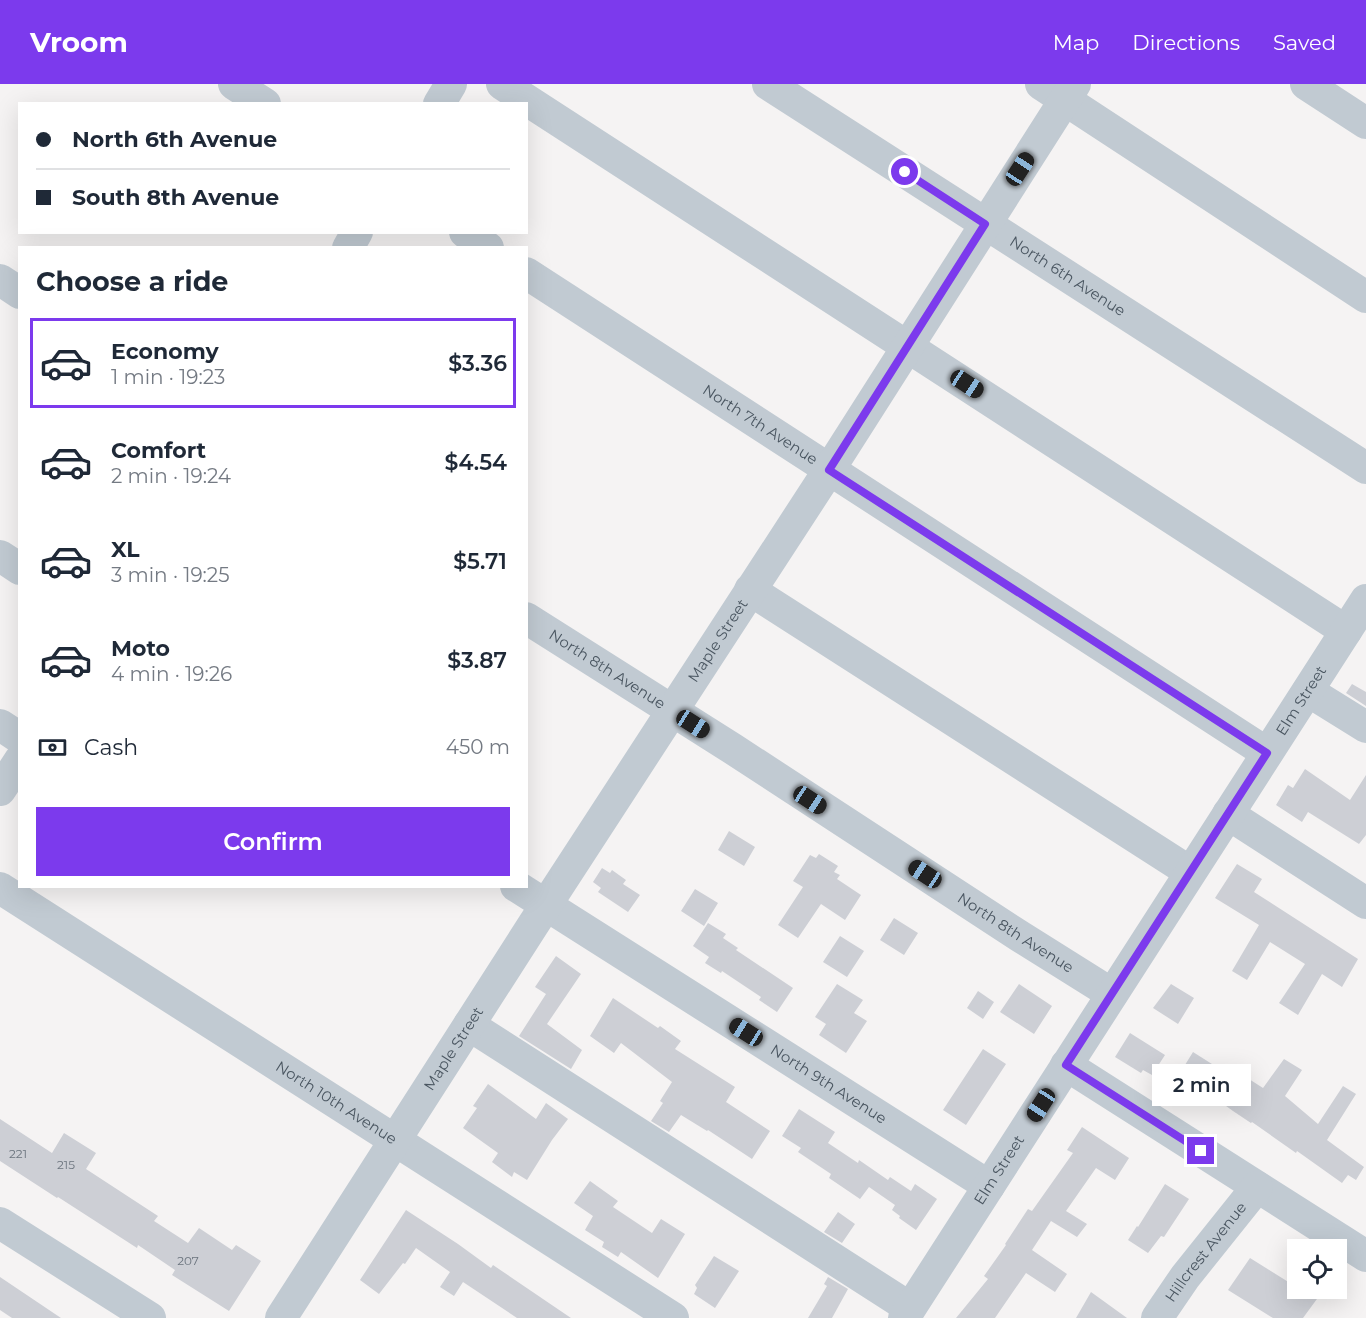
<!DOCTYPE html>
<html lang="en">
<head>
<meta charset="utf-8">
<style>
	body { margin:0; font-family:Montserrat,sans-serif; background:#f6f6f7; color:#1f2937; height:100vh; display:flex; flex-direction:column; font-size:22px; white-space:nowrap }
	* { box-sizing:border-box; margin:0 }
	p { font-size:20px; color:#747a83 }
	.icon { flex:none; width:33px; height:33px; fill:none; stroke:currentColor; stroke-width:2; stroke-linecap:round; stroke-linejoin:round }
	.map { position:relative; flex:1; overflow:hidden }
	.sheet { position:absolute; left:18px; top:162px; width:510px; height:642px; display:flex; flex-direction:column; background:#fff; border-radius:0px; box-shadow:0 6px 24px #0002 }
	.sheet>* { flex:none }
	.top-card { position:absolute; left:18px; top:18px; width:510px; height:132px; border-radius:0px; box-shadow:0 6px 24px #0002; display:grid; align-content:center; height:132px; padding:0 18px; background:#fff }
	.controls { position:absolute; left:1287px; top:1155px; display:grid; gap:12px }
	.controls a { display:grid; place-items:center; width:60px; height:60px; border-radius:0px; background:#fff; box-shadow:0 6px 24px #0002; font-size:30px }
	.end { position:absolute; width:27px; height:27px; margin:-14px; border:8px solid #7c3aed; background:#fff; box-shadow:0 0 0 3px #fff }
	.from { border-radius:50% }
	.bubble { position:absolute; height:42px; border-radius:0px; background:#fff; box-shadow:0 6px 24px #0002; font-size:20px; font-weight:600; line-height:42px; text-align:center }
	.car { position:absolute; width:18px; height:36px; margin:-18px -9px; border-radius:8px; box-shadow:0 0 4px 2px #0007; background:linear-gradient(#222 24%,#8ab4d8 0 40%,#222 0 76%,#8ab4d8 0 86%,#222 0) }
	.top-card b { display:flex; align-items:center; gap:21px; height:57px; font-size:22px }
	.top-card b+b { border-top:2px solid #e0e1e3 }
	.top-card i { width:15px; height:15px; background:#1f2937 }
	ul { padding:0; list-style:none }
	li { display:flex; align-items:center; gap:18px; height:90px; margin:0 12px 9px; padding:0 6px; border:3px solid transparent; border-radius:0px }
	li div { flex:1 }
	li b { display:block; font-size:22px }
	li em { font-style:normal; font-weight:600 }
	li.active { border-color:#7c3aed }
	li>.icon { width:54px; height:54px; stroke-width:1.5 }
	h2 { padding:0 18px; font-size:27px; line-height:72px }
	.pay { display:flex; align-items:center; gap:15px; height:66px; padding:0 18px; font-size:22px }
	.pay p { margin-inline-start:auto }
	.cta { display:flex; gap:12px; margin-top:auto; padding:12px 18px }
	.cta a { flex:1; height:69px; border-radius:0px; background:#7c3aed; color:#fff; font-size:24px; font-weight:600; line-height:69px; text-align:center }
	header { display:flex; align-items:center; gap:36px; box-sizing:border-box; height:84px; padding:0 30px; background:#7c3aed; color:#fff }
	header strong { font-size:28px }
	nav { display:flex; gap:33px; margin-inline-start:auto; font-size:21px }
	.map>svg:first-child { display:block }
	.building { fill:#cdcfd5 }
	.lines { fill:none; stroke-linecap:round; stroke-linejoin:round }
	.minor { stroke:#c1cad2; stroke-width:32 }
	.route { stroke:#7c3aed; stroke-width:8 }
	.labels { text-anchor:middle; stroke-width:5; stroke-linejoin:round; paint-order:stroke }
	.number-label { font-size:12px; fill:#6b747e }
	.street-label { font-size:15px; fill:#4a5661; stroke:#fff }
</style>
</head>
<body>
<header>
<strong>Vroom</strong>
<nav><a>Map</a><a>Directions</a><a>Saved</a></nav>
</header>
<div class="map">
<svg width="1366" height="1234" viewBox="0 0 1366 1234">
	<rect width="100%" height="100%" fill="#f5f3f3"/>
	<path class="building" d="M1352 600 1366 608V622L1346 609Z
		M1305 685 1350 716 1366 691V751L1359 760 1308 728 1302 738 1276 721 1288 701 1293 704Z
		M729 747 755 763 744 782 718 766Z
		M819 770 838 782 834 788 840 791 837 795 861 811 845 836 821 820 798 854 778 841 803 803 793 797 810 771 816 774Z
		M1237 780 1262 795 1254 808 1358 875 1342 903 1322 890 1298 931 1279 919 1305 880 1270 858 1247 896 1232 887 1259 841 1215 814Z
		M602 784 610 789 612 786 626 796 623 800 640 811 628 828 598 808 601 804 593 798Z
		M695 805 718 819 704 842 681 827Z
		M894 834 918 849 904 871 880 856Z
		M708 839 726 850 723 854 738 864 736 866 793 904 777 928 759 916 761 913 722 887 721 889 705 879 709 873 693 862Z
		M840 852 864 867 847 893 823 878Z
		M556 872 581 890 547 940 582 966 571 985 519 952 546 910 535 903Z
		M837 900 863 916 854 929 867 937 846 969 819 951 826 940 815 933Z
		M1019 900 1052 922 1034 950 1000 928Z
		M1171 900 1194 914 1178 940 1153 924Z
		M978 907 994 918 983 935 967 924Z
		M613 914 658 944 660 942 681 957 675 965 735 1003 726 1018 770 1047 752 1075 708 1046 707 1047 681 1031 669 1048 651 1037 663 1019 660 1017 672 998 621 959 614 969 590 952Z
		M1130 949 1165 971 1152 991 1143 986 1141 989 1115 973Z
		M983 965 1006 980 966 1041 943 1026Z
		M1193 968 1234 994 1238 988 1263 1004 1284 975 1302 986 1285 1012 1318 1040 1343 1002 1356 1010 1327 1056 1364 1083 1356 1096 1348 1091 1342 1099 1297 1067 1296 1069 1252 1038 1251 1039 1233 1027 1180 989Z
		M488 1000 536 1035 546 1019 568 1035 552 1056 527 1096 514 1088 512 1093 492 1078 498 1069 463 1044 477 1024 473 1022Z
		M799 1025 835 1048 828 1059 858 1079 859 1076 888 1096 890 1093 911 1107 915 1100 937 1115 916 1146 899 1134 900 1132 892 1126 895 1121 869 1103 860 1115 829 1094 831 1090 798 1068 801 1064 782 1052Z
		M0 1035 52 1069 64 1049 96 1069 86 1085 158 1132 154 1137 188 1159 199 1144 232 1166 236 1161 261 1177 229 1227 172 1191 175 1186 138 1161 137 1164 58 1113 57 1114 0 1077Z
		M1082 1043 1129 1074 1115 1096 1096 1084 1066 1127 1087 1140 1077 1153 1051 1137 1032 1166 1067 1190 1055 1208 1026 1189 995 1234H956L988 1195 984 1192 1006 1161 1005 1160 1028 1125 1032 1127 1073 1069 1067 1066Z
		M590 1097 618 1117 613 1123 652 1149 661 1135 685 1150 658 1194 621 1168 618 1173 602 1163 604 1158 585 1146 593 1132 574 1119Z
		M1165 1100 1189 1115 1164 1153 1161 1152 1148 1169 1128 1156 1137 1142 1138 1143Z
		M406 1126 458 1160 491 1184 493 1181 571 1234H517L463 1198 454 1212 440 1203 450 1188 416 1164 405 1180 403 1179 379 1210 360 1196Z
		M838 1128 855 1140 842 1159 824 1148Z
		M714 1172 739 1187 715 1224 694 1210 697 1204 695 1201Z
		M1250 1174 1298 1204H1325L1303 1234H1273L1228 1206Z
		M0 1193 61 1234H12L0 1226Z
		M828 1193 848 1205 832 1234H808L827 1202 824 1200Z
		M1091 1208 1127 1234H1076Z"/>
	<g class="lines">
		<g class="minor">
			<path d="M234 0 265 20"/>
			<path d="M502 0 1346 547"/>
			<path id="s1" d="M768 0 1366 384"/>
			<path d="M1041 0 1366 213"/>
			<path d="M1306 0 1366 39"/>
			<path d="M439 20 451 0"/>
			<path d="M465 148 488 164"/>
			<path d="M348 164 357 148"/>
			<path id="s2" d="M526 189 1267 669"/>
			<path d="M0 196 20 209"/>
			<path d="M0 472 20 485"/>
			<path d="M750 506 1190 788"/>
			<path id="s3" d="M526 534 733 665 1021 853 1112 910"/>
			<path d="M1308 607 1366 643"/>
			<path d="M0 641 20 654"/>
			<path d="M0 706 20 676"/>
			<path d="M1228 730 1366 819"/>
			<path id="s4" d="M516 802 989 1102"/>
			<path id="s5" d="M0 804 673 1234"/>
			<path d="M469 941 910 1224"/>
			<path d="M1066 981 1366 1172"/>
			<path d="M0 1139 150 1234"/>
			<path id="s6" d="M281 1234 533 841 829 386 1075 0"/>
			<path id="s7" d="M904 1234 1366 516"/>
			<path id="s8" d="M1157 1234 1185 1193 1257 1103"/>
		</g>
	</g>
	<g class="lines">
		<path class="route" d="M905 88 985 140 829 386 1267 669 1066 981 1201 1067"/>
	</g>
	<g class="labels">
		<g class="number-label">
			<text x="18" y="1074">221</text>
			<text x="66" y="1085">215</text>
			<text x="188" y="1181">207</text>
		</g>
		<g class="street-label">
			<text dy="5" stroke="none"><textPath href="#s1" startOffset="356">North 6th Avenue</textPath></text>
			<text dy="5" stroke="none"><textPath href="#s2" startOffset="279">North 7th Avenue</textPath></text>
			<text dy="5" stroke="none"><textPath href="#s6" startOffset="806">Maple Street</textPath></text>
			<text dy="5" stroke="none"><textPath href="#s3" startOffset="96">North 8th Avenue</textPath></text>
			<text dy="5" stroke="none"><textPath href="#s7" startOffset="734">Elm Street</textPath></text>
			<text dy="5" stroke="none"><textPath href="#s3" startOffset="582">North 8th Avenue</textPath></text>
			<text dy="5" stroke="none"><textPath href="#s6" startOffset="320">Maple Street</textPath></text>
			<text dy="5" stroke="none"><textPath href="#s4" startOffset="370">North 9th Avenue</textPath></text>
			<text dy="5" stroke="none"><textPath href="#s5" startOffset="399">North 10th Avenue</textPath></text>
			<text dy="5" stroke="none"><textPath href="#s7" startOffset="176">Elm Street</textPath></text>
			<text dy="5" stroke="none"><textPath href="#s8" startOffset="82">Hillcrest Avenue</textPath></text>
		</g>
	</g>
</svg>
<div class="controls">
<a><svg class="icon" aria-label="locate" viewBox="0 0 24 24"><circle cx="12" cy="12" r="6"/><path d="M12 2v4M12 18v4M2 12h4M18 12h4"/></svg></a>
</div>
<i class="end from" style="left:905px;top:88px"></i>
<i class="end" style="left:1201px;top:1067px"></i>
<div class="bubble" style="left:1152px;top:980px;width:99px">2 min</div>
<i class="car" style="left:1020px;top:85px;rotate:33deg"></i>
<i class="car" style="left:967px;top:300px;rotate:123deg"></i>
<i class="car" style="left:693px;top:640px;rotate:122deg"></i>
<i class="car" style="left:810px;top:716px;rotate:123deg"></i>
<i class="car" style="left:925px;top:790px;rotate:303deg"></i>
<i class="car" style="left:746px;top:948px;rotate:302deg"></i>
<i class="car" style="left:1041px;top:1021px;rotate:213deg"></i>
<div class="top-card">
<b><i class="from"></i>North 6th Avenue</b>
<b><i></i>South 8th Avenue</b>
</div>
<section class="sheet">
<h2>Choose a ride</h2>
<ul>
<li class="active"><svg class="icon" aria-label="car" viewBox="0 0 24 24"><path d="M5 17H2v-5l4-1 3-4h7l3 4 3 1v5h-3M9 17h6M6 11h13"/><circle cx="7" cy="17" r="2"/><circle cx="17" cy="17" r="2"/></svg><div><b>Economy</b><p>1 min · 19:23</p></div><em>$3.36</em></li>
<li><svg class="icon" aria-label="car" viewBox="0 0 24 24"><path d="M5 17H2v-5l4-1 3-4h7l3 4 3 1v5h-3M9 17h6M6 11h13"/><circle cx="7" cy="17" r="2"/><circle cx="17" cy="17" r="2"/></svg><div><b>Comfort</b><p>2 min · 19:24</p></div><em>$4.54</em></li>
<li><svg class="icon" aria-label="car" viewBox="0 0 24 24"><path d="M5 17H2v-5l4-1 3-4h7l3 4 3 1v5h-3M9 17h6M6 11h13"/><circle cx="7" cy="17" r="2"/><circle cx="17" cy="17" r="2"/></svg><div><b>XL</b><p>3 min · 19:25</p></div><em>$5.71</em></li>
<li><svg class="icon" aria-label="car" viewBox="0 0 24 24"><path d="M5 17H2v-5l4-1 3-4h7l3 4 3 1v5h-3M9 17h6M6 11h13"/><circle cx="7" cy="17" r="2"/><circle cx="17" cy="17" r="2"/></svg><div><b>Moto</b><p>4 min · 19:26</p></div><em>$3.87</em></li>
</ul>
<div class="pay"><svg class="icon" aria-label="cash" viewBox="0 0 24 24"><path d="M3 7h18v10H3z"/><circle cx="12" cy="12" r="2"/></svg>Cash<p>450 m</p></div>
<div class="cta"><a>Confirm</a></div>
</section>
</div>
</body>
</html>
